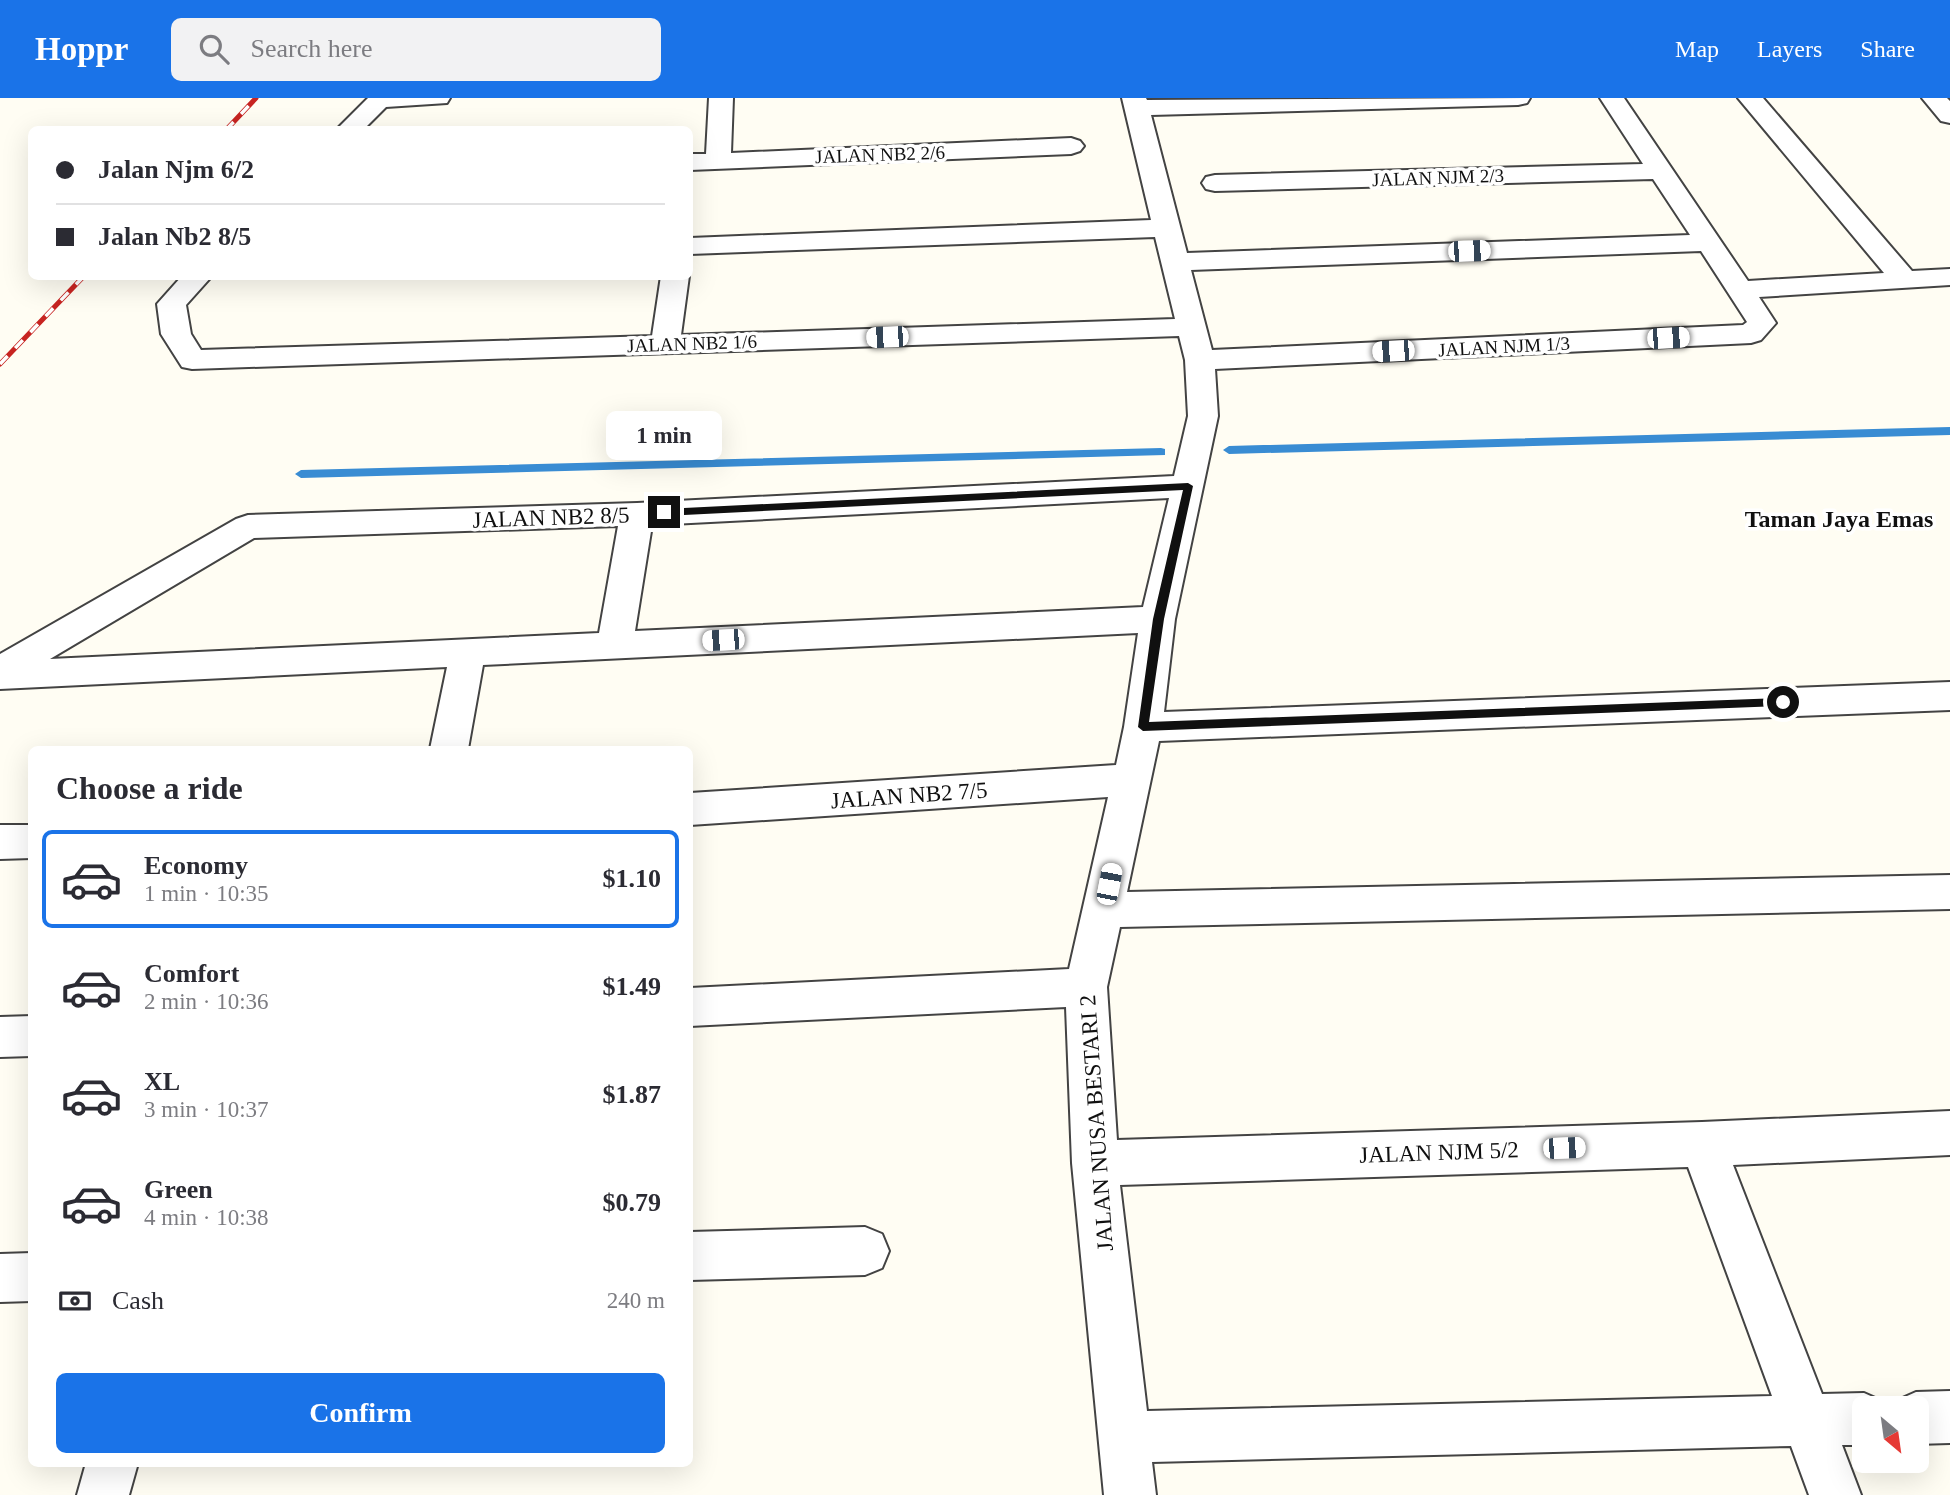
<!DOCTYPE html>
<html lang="en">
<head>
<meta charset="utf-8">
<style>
	body { margin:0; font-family:Georgia,serif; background:#f2f2f3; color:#2b2b33; height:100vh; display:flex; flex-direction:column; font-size:26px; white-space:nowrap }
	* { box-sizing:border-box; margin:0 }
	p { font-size:23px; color:#7c7c81 }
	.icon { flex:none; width:38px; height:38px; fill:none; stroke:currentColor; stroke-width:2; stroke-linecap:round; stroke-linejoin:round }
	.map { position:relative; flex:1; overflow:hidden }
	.side { position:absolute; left:28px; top:648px; width:665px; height:721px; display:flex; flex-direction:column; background:#fff; border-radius:10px; box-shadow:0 7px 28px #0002 }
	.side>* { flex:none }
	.top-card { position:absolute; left:28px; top:28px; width:665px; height:154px; border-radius:10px; box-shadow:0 7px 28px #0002; display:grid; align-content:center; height:154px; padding:0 28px; background:#fff }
	.needle { width:46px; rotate:151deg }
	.controls { position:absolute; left:1852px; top:1298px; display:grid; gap:14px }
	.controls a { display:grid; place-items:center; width:77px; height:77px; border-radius:10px; background:#fff; box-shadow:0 7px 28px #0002; font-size:35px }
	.end { position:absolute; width:32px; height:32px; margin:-16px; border:9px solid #101010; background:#fff; box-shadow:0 0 0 4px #fff }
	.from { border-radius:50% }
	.bubble { position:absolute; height:49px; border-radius:10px; background:#fff; box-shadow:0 7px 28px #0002; font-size:23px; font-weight:600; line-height:49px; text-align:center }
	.car { position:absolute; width:21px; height:42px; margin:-21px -10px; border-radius:9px; box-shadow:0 0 5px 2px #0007; background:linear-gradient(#fff 24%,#345 0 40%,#fff 0 76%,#345 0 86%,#fff 0) }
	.top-card b { display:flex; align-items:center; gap:24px; height:66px; font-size:26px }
	.top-card b+b { border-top:2px solid #e1e1e2 }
	.top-card i { width:18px; height:18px; background:#2b2b33 }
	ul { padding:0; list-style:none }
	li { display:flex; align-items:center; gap:21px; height:98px; margin:0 14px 10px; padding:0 14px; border:4px solid transparent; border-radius:10px }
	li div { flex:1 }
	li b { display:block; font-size:26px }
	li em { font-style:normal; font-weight:600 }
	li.on { border-color:#1a73e8 }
	li>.icon { width:63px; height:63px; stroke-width:1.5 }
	h2 { padding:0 28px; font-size:32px; line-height:84px }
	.pay { display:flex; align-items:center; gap:18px; height:77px; padding:0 28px; font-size:26px }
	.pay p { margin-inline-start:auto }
	.primary-button { display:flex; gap:14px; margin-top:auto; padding:14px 28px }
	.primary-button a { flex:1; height:80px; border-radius:10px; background:#1a73e8; color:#fff; font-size:28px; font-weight:600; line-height:80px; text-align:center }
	header { display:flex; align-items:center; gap:42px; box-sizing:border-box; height:98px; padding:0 35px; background:#1a73e8; color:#fff }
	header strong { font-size:33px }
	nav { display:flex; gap:38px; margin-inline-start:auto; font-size:24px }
	.search { width:490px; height:63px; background:#f2f2f3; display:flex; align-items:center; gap:18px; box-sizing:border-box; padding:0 24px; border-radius:10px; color:#7c7c81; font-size:26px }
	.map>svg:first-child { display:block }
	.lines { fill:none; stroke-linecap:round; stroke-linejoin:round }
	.stream { fill:#398cd3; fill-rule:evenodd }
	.minor-casing { stroke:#434343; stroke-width:4 }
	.minor { fill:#fff; fill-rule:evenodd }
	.rail-casing { stroke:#c72421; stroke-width:5 }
	.rail { stroke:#fff; stroke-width:3.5; stroke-dasharray:11; stroke-linecap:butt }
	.route { fill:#101010 }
	.labels { text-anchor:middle; stroke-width:7; stroke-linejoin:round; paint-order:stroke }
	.far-street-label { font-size:19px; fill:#101010; stroke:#fff }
	.street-label { font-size:23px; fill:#101010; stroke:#fff }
	.neighbourhood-label { font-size:24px; font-weight:bold; fill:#101010; stroke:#fff }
</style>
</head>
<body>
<header>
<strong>Hoppr</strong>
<div class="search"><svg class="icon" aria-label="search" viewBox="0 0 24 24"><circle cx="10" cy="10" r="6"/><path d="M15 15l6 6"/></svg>Search here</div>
<nav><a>Map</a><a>Layers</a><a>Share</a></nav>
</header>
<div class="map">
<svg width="1950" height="1397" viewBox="0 0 1950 1397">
	<rect width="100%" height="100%" fill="#fffdf3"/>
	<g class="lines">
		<path class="stream" d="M1950 329V337L1229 356 1223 352 1229 348Z
			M1161 350 1165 351V357L301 380 295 376 301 372Z"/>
		<defs>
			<path id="minor" d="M368 0H450L447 5 386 9 363 32H336Z
				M709 0H733L731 55 1071 40 1080 43 1084 48 1080 53 1071 56 690 72V56H706Z
				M1122 0H1146L1147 2 1530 0 1527 5 1518 7 1151 17 1187 155 1690 137 1653 81 1215 93 1206 91 1202 85 1206 79 1215 77 1643 66 1600 0H1624L1748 183 1884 175 1738 0H1763L1912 173 1950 171V187L1759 199 1776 225 1761 242 1751 245 1215 271 1218 318 1175 521 1164 614 1950 584V612L1159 643 1127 794 1950 777V811L1120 829 1107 889 1117 1042 1702 1024 1950 1013V1057L1733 1067 1822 1296 1864 1295 1882 1303 1885 1311H1864V1347H1842L1861 1397H1809L1791 1348 1152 1364 1156 1397H1104L1072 1065 1066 909 690 928V890L1069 871 1108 699 690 727V695L1116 667 1124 629 1138 535 483 567 468 651H430L447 569 0 591V556L236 421 248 417 637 405 1174 378 1188 318 1185 262 1179 238 192 271 182 269 161 236 157 206 182 178H212L186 207 191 236 201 252 652 238 661 178H689L681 237 1175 221 1155 139 690 156V140L1151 122ZM1701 153 1747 224 1743 227 1212 252 1191 172ZM1169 400 1143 509 635 533 652 427ZM618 428 599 535 50 561 254 440ZM1688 1069 1772 1298 1147 1313 1120 1087Z
				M1922 0H1947L1950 3V25L1941 23Z
				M0 727H32V760L0 761Z
				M32 918V958L0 959V919Z
				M865 1129 882 1136 889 1153 882 1170 865 1177 690 1182V1134Z
				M32 1155V1203L0 1204V1156Z
				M1950 1293V1345L1916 1346V1311H1894L1898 1302 1916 1294Z
				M86 1365H138L129 1397H77Z"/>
		</defs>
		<use href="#minor" class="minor-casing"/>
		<use href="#minor" class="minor"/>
		<defs>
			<path id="rail" d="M226 32 256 0
				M0 266 84 178"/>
		</defs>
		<use href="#rail" class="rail-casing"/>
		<use href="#rail" class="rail"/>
	</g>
	<path class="route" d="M1188 385 1193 388 1164 521 1149 624 1783 600 1788 604 1783 608 1143 633 1138 629 1153 521 1183 392 664 418 660 414 664 411Z"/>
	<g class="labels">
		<g class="far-street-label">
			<text transform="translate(880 56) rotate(-2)" y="7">JALAN NB2 2/6</text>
			<text transform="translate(1438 79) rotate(-2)" y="7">JALAN NJM 2/3</text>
			<text transform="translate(692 245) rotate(-2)" y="7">JALAN NB2 1/6</text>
			<text transform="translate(1504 248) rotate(-3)" y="7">JALAN NJM 1/3</text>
		</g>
		<g class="street-label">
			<text transform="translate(551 419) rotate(-2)" y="8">JALAN NB2 8/5</text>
			<text transform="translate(909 697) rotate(-4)" y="8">JALAN NB2 7/5</text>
			<text transform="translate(1096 1025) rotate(-94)" y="8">JALAN NUSA BESTARI 2</text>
			<text transform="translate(1439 1054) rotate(-2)" y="8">JALAN NJM 5/2</text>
		</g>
		<g class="neighbourhood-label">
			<text x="1839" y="429">Taman Jaya Emas</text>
		</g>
	</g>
</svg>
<div class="controls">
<a><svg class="needle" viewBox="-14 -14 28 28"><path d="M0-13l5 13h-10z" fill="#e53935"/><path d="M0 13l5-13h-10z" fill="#7c7c81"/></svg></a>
</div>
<i class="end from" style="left:1783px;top:604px"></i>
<i class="end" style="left:664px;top:414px"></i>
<div class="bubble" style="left:606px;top:313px;width:116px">1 min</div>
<i class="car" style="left:1469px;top:153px;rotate:88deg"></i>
<i class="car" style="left:887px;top:239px;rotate:268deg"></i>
<i class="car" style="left:1668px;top:240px;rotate:87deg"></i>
<i class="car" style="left:1393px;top:253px;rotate:267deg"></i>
<i class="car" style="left:723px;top:542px;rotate:267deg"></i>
<i class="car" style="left:1109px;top:786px;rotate:11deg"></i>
<i class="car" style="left:1564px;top:1050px;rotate:88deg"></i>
<div class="top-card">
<b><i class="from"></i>Jalan Njm 6/2</b>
<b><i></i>Jalan Nb2 8/5</b>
</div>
<section class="side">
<h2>Choose a ride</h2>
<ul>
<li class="on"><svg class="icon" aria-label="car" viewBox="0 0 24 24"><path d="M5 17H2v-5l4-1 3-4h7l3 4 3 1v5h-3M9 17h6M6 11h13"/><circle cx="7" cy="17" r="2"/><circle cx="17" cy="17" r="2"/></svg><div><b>Economy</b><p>1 min · 10:35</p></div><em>$1.10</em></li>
<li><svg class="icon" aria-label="car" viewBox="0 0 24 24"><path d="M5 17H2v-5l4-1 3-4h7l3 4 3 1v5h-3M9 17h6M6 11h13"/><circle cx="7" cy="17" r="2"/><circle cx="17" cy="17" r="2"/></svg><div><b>Comfort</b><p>2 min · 10:36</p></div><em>$1.49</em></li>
<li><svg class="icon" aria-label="car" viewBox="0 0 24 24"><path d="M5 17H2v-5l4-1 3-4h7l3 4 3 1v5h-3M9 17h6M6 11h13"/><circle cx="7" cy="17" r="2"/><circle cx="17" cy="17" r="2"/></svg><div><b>XL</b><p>3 min · 10:37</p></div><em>$1.87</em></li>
<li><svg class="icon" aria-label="car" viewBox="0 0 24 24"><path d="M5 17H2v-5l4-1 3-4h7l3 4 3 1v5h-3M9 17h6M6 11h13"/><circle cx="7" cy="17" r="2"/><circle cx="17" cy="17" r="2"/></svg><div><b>Green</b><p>4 min · 10:38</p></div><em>$0.79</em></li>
</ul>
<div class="pay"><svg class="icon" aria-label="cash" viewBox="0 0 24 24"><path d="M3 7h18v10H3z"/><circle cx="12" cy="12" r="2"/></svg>Cash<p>240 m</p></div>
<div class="primary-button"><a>Confirm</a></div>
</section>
</div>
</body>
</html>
